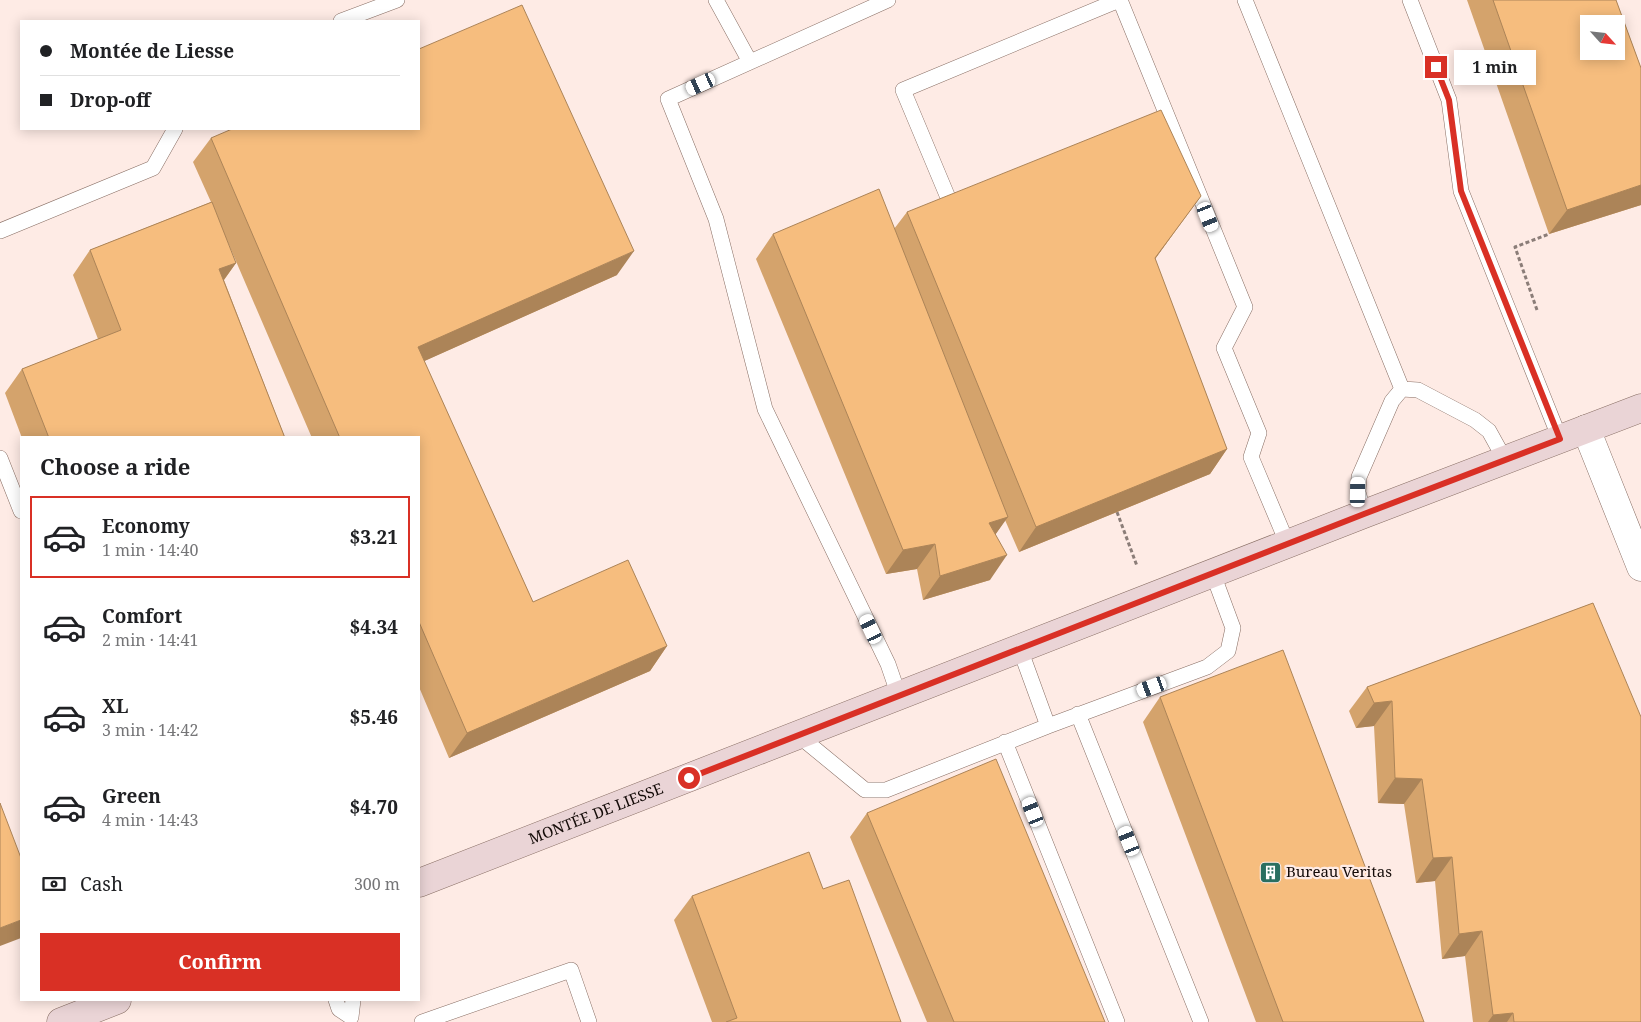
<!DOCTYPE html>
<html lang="en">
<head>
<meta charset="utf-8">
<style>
	body { margin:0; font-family:"Noto Serif",serif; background:#f6f6f6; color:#202124; height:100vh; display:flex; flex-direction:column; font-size:19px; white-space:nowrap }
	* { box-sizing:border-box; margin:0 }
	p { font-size:16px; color:#757577 }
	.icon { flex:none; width:28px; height:28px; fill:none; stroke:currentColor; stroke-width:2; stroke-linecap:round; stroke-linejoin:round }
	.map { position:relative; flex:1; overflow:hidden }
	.panel { position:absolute; left:20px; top:436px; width:400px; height:565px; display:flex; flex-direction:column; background:#fff; border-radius:0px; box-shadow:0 2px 12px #0003 }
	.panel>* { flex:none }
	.hud { position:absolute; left:20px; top:20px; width:400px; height:110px; border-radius:0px; box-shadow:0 2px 12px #0003; display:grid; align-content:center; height:110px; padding:0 20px; background:#fff }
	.needle { width:32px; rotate:117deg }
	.controls { position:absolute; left:1580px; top:15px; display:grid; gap:10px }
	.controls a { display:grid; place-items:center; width:45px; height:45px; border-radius:0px; background:#fff; box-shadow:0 2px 12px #0003; font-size:25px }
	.end { position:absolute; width:22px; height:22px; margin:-11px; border:6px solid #d93025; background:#fff; box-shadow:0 0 0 2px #fff }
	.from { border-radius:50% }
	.bubble { position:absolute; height:35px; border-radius:0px; background:#fff; box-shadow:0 2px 12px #0003; font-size:16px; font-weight:700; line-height:35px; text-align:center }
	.car { position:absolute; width:15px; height:30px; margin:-15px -8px; border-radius:6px; box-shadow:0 0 4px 1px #0007; background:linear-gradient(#fff 24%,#345 0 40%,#fff 0 76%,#345 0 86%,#fff 0) }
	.hud b { display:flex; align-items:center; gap:18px; height:48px; font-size:19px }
	.hud b+b { border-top:1px solid #e0e0e0 }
	.hud i { width:12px; height:12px; background:#202124 }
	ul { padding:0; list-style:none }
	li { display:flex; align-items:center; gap:15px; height:82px; margin:0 10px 8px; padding:0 10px; border:2px solid transparent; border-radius:0px }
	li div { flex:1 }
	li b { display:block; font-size:19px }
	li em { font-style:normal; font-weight:700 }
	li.current { border-color:#d93025 }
	li>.icon { width:45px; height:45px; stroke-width:1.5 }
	h2 { padding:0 20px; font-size:22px; line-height:60px }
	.pay { display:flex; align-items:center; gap:12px; height:55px; padding:0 20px; font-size:19px }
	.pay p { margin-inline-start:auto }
	.button { display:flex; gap:10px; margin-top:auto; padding:10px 20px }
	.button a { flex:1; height:58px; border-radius:0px; background:#d93025; color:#fff; font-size:20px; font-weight:700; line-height:58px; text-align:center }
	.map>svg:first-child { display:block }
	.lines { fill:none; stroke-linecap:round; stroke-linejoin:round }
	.lane-casing { stroke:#886e64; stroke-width:16 }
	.street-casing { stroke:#886e64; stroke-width:29 }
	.secondary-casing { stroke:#886e64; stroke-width:29 }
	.path { stroke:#8b7d78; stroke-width:3; stroke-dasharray:4 2.5; stroke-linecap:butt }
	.lane { stroke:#fff; stroke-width:15 }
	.street { stroke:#fff; stroke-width:28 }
	.secondary { stroke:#ead4d6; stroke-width:28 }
	.wall { fill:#d4a36c }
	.shaded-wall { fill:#ac8458 }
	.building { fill:#f6bd7e; stroke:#ac8458; fill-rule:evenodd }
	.route { stroke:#d93025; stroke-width:6 }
	.labels { text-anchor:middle; stroke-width:4.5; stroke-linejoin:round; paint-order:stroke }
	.street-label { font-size:15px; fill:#140b08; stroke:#feebe5 }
	.poi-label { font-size:15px; fill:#140b08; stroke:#feebe5; text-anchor:start }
</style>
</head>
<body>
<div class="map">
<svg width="1641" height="1022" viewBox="0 0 1641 1022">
	<rect width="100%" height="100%" fill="#feebe5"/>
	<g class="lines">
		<defs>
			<path id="lane" d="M716 0 750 62
				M888 0 668 99 716 219 765 409 888 664 899 696
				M1120 0 1245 307 1224 348 1259 433 1251 457 1288 545
				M1245 0 1402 389
				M1410 0 1449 100 1461 191 1560 439
				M341 21 397 0
				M949 200 903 90 1119 0
				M0 231 153 168 175 129
				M0 458 21 511
				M1364 514 1358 492 1359 477 1392 401 1402 389 1418 390 1475 420 1489 431 1505 460
				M1020 649 1048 726 1207 667 1228 651 1233 628 1213 574
				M1078 714 1201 1022
				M798 735 865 790H886L1048 726
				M1005 742 1117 1022
				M336 1000 339 1009 351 1017 353 1000
				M422 1022 571 970 589 1022"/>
			<path id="street" d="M1586 429 1641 567"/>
			<g id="secondary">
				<path id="s1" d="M419 883 1364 514 1641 408"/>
				<path d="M61 1022 117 1000"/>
			</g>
		</defs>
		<use href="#lane" class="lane-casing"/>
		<use href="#street" class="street-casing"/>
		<use href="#secondary" class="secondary-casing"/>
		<path class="path" d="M1537 310 1515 247 1549 234
			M1117 512 1137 566"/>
		<use href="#lane" class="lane"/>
		<use href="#street" class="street"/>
		<use href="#secondary" class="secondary"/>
	</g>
	<path class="wall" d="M1467 0H1616L1641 68V205L1549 234Z
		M211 138 617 275 424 361 533 602 667 646 650 671 449 758 419 687V438H312L226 238 236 263 224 280 285 438H22L5 393 22 369 98 339 73 275 90 250 211 202 193 162Z
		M1201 196 1155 259 1227 449 1210 474 1019 552 1005 520 995 535 990 580 923 600 917 569 886 574 756 259 773 234 894 229 907 212Z
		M1593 603 1641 1022H1473L1465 956 1442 959 1435 881 1416 883 1404 804 1378 803 1374 726 1356 728 1349 711 1367 687Z
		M1160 697 1424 1022H1256L1143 722Z
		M867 813 1105 1022H927L850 837Z
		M823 889 901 1022H712L674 920 692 896Z"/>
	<path class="shaded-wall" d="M1641 185V205L1549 234 1567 210Z
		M1201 196 1183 220 1138 283 1155 258Z
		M634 251 617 275 400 372 418 347Z
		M236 263 218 288 219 269Z
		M1227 449 1210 474 1019 552 1036 527Z
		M1008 517 990 542 989 523Z
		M935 544 917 569 886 574 903 550Z
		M1007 555 990 580 923 600 940 576Z
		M667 646 650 671 449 758 467 733Z
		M1392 701 1374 726 1356 728 1374 703Z
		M1395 778 1422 779 1404 804 1378 803Z
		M1452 857 1435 881 1416 883 1433 858Z
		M21 920V938L0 946V928Z
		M1482 931 1465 956 1442 959 1459 934Z
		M1513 1013 1507 1022H1488L1493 1015Z"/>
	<path class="building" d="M1493 0H1616L1641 68V185L1567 210ZM1589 24H1616V51H1589Z
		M522 5 634 251 418 347 533 602 628 560 667 646 467 733 419 622V438H340L211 138 232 129H419V49Z
		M1161 110 1201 196 1155 258 1227 449 1036 527 907 212Z
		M879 189 1008 517 989 523 1007 555 940 576 935 544 903 550 773 234Z
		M212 202 236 263 219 269 285 438H49L22 369 121 330 90 250Z
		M1593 603 1641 717V1022H1514L1513 1013 1493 1015 1482 931 1459 934 1452 857 1433 858 1422 779 1395 778 1392 701 1374 703 1367 687Z
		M1283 650 1424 1022H1283L1160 697Z
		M996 759 1105 1022H954L867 813Z
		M0 803 21 858V920L0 928Z
		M809 852 823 889 849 880 901 1022H726L737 1018 692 896Z"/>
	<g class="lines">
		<path class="route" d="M689 778 1364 514 1560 439 1461 191 1449 100 1436 67"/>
	</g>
	<defs>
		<symbol id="building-square" viewBox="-11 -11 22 22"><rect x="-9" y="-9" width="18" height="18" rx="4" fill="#2a6f61" stroke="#feebe5"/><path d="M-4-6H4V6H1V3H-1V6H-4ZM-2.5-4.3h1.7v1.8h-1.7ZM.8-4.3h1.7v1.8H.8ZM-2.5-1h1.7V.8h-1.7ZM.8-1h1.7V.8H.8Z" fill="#fff"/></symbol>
	</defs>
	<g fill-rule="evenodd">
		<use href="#building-square" x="1258" y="860" width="25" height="25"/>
	</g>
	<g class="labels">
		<g class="street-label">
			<text dy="5" stroke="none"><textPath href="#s1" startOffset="190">MONTÉE DE LIESSE</textPath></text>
		</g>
		<g class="poi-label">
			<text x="1286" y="877">Bureau Veritas</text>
		</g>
	</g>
</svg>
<div class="controls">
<a><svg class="needle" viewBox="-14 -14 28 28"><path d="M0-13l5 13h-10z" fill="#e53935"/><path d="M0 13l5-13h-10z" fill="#757577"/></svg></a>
</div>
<i class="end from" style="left:689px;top:778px"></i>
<i class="end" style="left:1436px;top:67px"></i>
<div class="bubble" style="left:1454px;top:50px;width:82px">1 min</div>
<i class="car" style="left:701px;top:84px;rotate:245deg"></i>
<i class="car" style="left:1208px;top:217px;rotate:158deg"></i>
<i class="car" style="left:1358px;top:492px;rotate:1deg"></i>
<i class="car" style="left:871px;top:629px;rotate:335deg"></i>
<i class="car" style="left:1152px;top:687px;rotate:250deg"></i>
<i class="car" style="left:1033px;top:812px;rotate:338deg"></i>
<i class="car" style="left:1129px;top:841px;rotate:338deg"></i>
<div class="hud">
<b><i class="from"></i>Montée de Liesse</b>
<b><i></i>Drop-off</b>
</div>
<section class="panel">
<h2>Choose a ride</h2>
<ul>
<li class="current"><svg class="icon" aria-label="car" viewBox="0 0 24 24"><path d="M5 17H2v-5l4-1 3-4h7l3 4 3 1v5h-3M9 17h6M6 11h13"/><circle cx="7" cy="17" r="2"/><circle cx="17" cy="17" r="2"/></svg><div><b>Economy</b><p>1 min · 14:40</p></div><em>$3.21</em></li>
<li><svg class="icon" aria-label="car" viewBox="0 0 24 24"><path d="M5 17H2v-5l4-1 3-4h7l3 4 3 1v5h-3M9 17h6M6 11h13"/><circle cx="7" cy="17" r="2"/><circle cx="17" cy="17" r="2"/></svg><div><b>Comfort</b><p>2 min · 14:41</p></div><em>$4.34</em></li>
<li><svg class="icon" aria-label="car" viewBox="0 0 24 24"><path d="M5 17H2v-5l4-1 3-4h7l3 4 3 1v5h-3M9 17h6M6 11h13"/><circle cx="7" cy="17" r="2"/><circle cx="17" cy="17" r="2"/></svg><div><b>XL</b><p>3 min · 14:42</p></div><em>$5.46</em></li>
<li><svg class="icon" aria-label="car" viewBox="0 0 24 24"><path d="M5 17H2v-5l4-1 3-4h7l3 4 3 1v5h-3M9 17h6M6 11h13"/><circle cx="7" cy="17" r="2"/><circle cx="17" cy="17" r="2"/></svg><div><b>Green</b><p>4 min · 14:43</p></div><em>$4.70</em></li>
</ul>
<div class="pay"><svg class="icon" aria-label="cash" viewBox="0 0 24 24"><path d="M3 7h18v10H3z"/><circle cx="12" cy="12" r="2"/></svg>Cash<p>300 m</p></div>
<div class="button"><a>Confirm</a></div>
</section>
</div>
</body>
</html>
